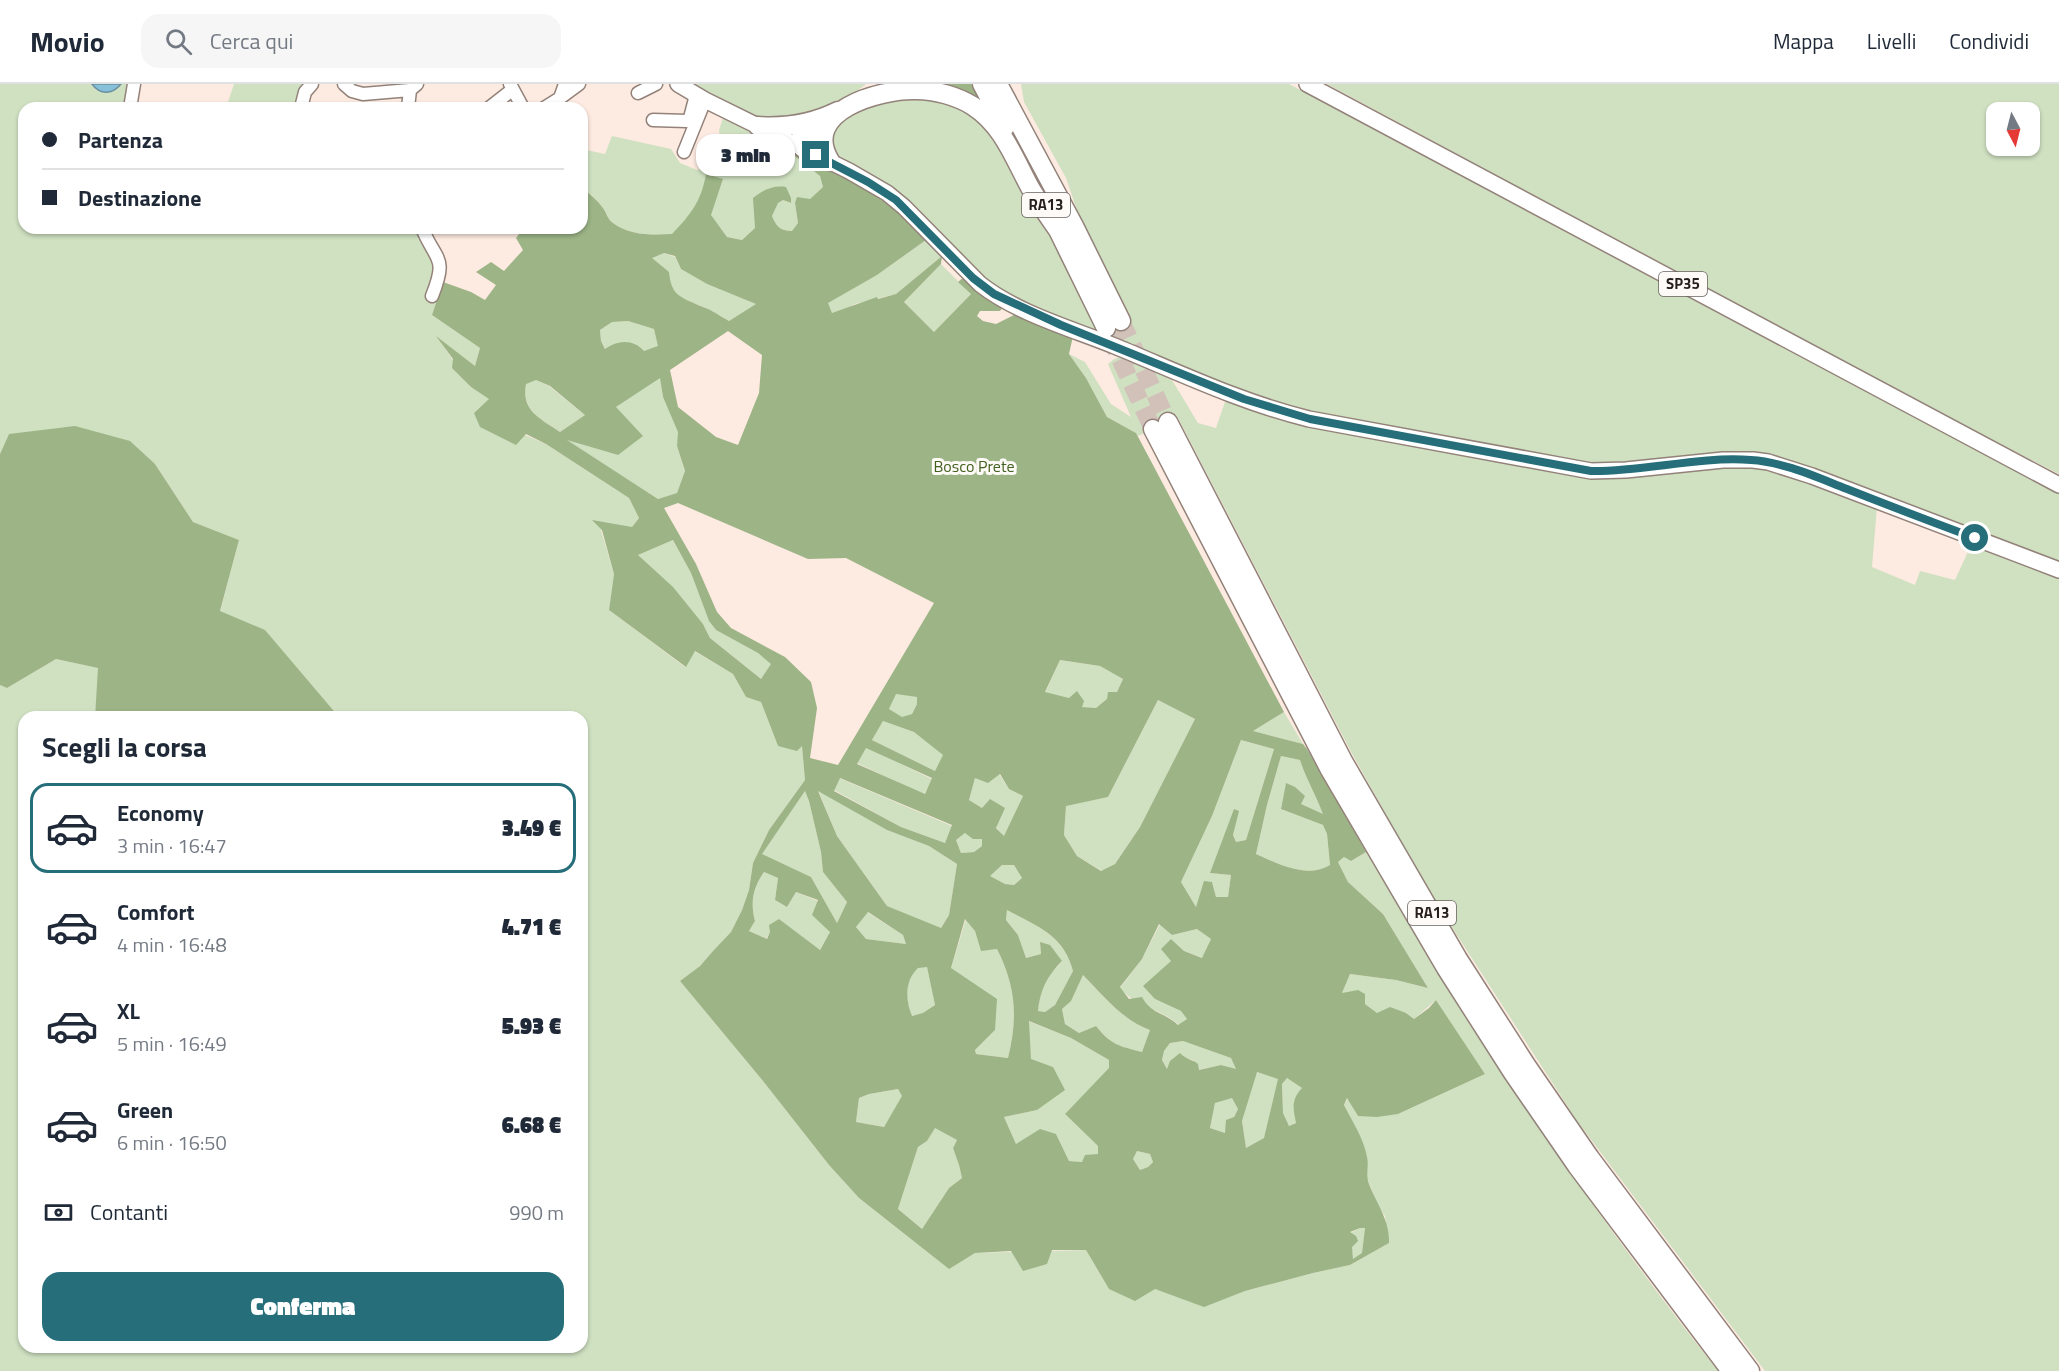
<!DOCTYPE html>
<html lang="it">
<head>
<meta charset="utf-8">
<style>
	body { margin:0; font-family:"Titillium Web",sans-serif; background:#f6f6f7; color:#1f2937; height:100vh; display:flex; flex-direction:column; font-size:22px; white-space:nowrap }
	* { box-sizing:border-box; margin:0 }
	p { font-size:20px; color:#747a83 }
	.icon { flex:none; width:33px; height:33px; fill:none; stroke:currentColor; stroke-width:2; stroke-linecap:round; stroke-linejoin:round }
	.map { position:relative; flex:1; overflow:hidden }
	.side { position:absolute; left:18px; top:627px; width:570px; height:642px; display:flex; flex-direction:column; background:#fff; border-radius:18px; box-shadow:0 2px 4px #0004 }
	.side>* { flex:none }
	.top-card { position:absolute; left:18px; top:18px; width:570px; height:132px; border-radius:18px; box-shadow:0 2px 4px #0004; display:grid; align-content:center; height:132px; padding:0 24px; background:#fff }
	.needle { width:39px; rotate:173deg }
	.controls { position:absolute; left:1986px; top:18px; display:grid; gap:12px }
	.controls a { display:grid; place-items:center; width:54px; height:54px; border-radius:12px; background:#fff; box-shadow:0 2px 4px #0004; font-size:30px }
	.end { position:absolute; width:27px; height:27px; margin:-14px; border:8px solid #266f7a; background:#fff; box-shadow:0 0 0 3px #fff }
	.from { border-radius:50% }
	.bubble { position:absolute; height:42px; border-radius:18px; background:#fff; box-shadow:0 2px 4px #0004; font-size:20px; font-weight:800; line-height:42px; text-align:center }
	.top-card b { display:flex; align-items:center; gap:21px; height:57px; font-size:22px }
	.top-card b+b { border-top:2px solid #e0e1e3 }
	.top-card i { width:15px; height:15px; background:#1f2937 }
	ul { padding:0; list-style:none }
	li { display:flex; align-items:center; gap:18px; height:90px; margin:0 12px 9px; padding:0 12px; border:3px solid transparent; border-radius:18px }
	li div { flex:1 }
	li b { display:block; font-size:22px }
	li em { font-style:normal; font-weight:800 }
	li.active { border-color:#266f7a }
	li>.icon { width:54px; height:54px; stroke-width:1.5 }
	h2 { padding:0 24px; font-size:27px; line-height:72px }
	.pay { display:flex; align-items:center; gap:15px; height:66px; padding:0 24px; font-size:22px }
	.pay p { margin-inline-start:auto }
	.action { display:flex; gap:12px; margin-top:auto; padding:12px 24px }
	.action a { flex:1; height:69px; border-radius:18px; background:#266f7a; color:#fff; font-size:24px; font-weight:800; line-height:69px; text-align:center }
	header { display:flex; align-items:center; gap:36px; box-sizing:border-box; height:84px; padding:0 30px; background:#fff; border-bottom:2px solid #e0e1e3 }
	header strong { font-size:28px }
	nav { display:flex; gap:33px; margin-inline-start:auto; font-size:21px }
	.search { width:420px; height:54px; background:#f6f6f7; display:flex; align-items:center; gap:15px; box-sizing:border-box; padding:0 21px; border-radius:18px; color:#747a83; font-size:22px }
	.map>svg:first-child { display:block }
	.green { fill:#d0e1c2; fill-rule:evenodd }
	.forest { fill:#9cb486; fill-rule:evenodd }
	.water { fill:#87c0d9; stroke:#6a90a0; stroke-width:1.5 }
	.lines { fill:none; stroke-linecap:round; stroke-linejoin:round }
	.highway-tunnel { stroke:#d2c1b9; stroke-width:18; stroke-dasharray:18 9; stroke-linecap:butt }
	.minor-casing { stroke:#938279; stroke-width:15 }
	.major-casing { stroke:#938279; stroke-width:18 }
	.highway-casing { stroke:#938279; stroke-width:21 }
	.minor { stroke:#fff; stroke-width:12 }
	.major { stroke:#fff; stroke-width:15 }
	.highway { stroke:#fff; stroke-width:18 }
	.route { stroke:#266f7a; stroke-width:8 }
	.labels { text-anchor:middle; stroke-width:6; stroke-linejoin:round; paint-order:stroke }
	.shield { fill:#fefaf8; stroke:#67615e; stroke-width:1.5 }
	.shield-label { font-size:15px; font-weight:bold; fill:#261f1c }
	.park-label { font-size:16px; fill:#42611f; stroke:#fefaf8 }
</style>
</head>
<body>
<header>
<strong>Movio</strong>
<div class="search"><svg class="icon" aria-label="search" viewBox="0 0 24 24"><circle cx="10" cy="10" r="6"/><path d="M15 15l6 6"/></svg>Cerca qui</div>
<nav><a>Mappa</a><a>Livelli</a><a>Condividi</a></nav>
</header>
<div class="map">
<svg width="2059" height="1287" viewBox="0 0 2059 1287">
	<rect width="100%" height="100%" fill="#fdeae0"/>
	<path class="green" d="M0 0H131L126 24H24V144H415L434 175 443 198 432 231 480 264 475 282 438 254 471 303 490 315 474 329 546 360 629 414 639 434 632 443 601 446 614 490 609 526 685 583 694 567 733 590 746 613 761 618 778 662 802 661 805 696 769 746 753 779 749 806 742 826 731 848 713 867 700 882 680 897 763 997 829 1081 859 1114 948 1184 975 1169 1086 1166 1109 1205H1155L1204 1222 1245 1207 1313 1189 1350 1181 1389 1159 1385 1132 1379 1124 1367 1094V1073L1356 1045 1344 1021 1348 1014 1358 1032 1398 1030 1485 990 1436 916 1414 935 1406 929 1377 930 1365 920 1342 909 1350 890 1396 896 1428 904 1383 830 1348 798 1338 778 1344 773 1351 777 1366 768C1399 823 1431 878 1465 932 1544 1054 1628 1173 1718 1287H0V601L7 604 56 575 99 584 95 633H24V1263H582V633H339L280 564 220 528 239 456 193 438 155 380 9 350 0 370Z
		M234 0H302L295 24H209L211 21H227Z
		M690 0H866L853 10 818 29 761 37Z
		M1021 0H1289L2059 410V479L1808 384 1628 380 1593 381 1321 332 1235 306 1002 210 835 75 830 51 839 36 886 14 942 15 987 38 1042 133 1081 138 1066 94 1024 18Z
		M1327 0H2059V390L1897 307ZM1996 28H2030V62H1996Z
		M724 31 742 40 745 44 779 60 820 92 823 103 810 115 795 119 798 139 792 147C780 147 776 142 772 132L777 119 783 116 790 119 786 103 755 144 742 156 727 153 710 131 723 96 706 90 703 108 693 128 672 150C653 151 630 152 613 139 608 136 606 128 603 124 597 116 590 110 582 104V83L586 66 605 70 612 52 671 65 680 79 697 86 709 82 721 61 719 46Z
		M926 156 942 172 896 210 855 220 847 225 832 229 827 219 877 191Z
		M664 169 675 173 681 185 707 200 757 220 729 237 706 224 681 214 670 201 651 173Z
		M941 180 971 210 934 248 904 218Z
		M628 237 654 245 659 263 644 267C635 256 618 263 606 266L601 257 600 246 612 238Z
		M1069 270 1085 278 1111 320 1131 333 1108 280 1114 275 1123 272 1169 291 1198 339 1216 344 1226 315C1299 343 1379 356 1455 370 1504 379 1554 390 1603 393 1640 395 1675 385 1712 383 1773 378 1822 401 1877 423L1872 483 1915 501 1920 487 1955 496 1972 459 2059 492V1287H1765L1577 1037 1431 811 1350 666 1178 334 1138 352 1136 349 1107 333 1086 294Z
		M660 293 663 313 679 348 677 362 685 388 677 409 658 415 565 355 618 371 616 323Z
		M536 296 549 302 585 331 560 348C540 334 521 327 526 299Z
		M673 456 691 489 709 537 716 546 758 569 772 580 761 595 710 554 703 540 638 471Z
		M1060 576 1100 582 1123 595 1117 608 1096 624 1082 623 1069 614 1045 609Z
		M896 609 917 613V620L912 630 902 634 889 625Z
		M1158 616 1195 635 1140 743 1115 780 1102 787 1077 772 1064 751 1066 721 1108 713Z
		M1284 628 1303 660 1252 647Z
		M883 637 914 648 944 671 935 687 872 656Z
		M1241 656 1274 665 1246 756 1236 758 1233 751 1238 727 1210 789 1231 791 1228 813H1216L1212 798 1196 823 1181 798 1212 732Z
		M866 663 932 695 924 711 857 679Z
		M1281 672 1300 676C1306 695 1316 712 1324 731L1301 720 1286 700 1281 725 1323 741 1327 750 1330 781C1308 795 1278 780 1256 770L1267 721Z
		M999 690 1009 705 1023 712 1004 753 982 724 969 716 975 694Z
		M839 694 952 742 945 759 901 743 834 706Z
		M818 706 887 746 929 762 957 780 949 831 940 845 887 822 837 752Z
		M805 707 809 717 821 768 823 788 847 818 837 839 811 793 761 770Z
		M965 749 982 755V762L974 768 961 769 956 756Z
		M1002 781H1014L1022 794 1014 801 1005 800 989 792Z
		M764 788 778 794 775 816 787 823 796 808 818 817 830 848 819 867 779 835 766 855 749 847 755 837C750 818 753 804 764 788Z
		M1007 826C1037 842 1064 851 1073 887L1055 921 1045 928 1038 927C1040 906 1046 892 1062 878L1040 859 1041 870 1026 874 1018 851 1006 836Z
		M867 828 903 851 906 860 866 855 856 843Z
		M966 835 975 847 981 866 997 865C1016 903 1018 932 1008 974L976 970 975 966 995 946 951 884Z
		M1160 840 1172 851 1197 845 1211 855 1203 874 1184 867 1171 855 1172 877 1155 915 1181 927 1187 935 1179 941C1159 923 1139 926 1120 904L1142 875Z
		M918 883H927L935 921 923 930 911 932C905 916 905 896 918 883Z
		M1083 891C1103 911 1122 936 1150 946L1142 968C1119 963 1111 961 1096 942L1079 949 1065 940 1062 925 1071 916Z
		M1028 937 1071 954 1109 976 1110 984 1065 1030 1098 1062V1070L1083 1078 1069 1077 1056 1050 1016 1060 1004 1033 1037 1026 1053 983 1031 976Z
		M1183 957 1231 974 1237 986 1221 981 1198 986 1193 976 1184 974 1167 985 1162 976 1164 967 1170 959Z
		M1256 988 1279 994 1264 1055 1246 1064 1242 1037Z
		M1287 994 1302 1004 1296 1039 1289 1042 1283 1029 1282 1000Z
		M898 1005 903 1012 884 1043 856 1038 859 1014 869 1010Z
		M1232 1013 1238 1025 1225 1049 1210 1044 1215 1019Z
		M935 1043 957 1056 953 1064 959 1081 962 1094 949 1104 922 1145 898 1125 918 1063 927 1057Z
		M1137 1067 1150 1070 1153 1078 1148 1083 1140 1086 1133 1075Z
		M1360 1144H1365L1362 1170 1353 1175 1350 1149Z"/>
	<path class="forest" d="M878 0H971L982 18 876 3Z
		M779 60 868 106 904 133 926 156 877 191 828 219 832 229 877 213 878 215 896 210 942 172 941 180 904 218 934 248 971 210 958 198 965 192 1003 223 1000 227H980L977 232 983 237 996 240 1016 230 1073 252 1069 270 1086 294 1107 333 1136 349 1284 628 1253 647 1303 660 1307 665 1366 768 1351 777 1344 773 1338 778 1348 798 1383 830 1428 904 1396 896 1350 890 1342 909 1358 906 1365 910V920L1377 929 1390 923 1406 929 1414 935 1429 924 1436 916 1485 990 1398 1030 1377 1033 1358 1032 1347 1014 1344 1021C1352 1037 1364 1055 1367 1073 1369 1081 1366 1089 1368 1097 1375 1118 1390 1135 1389 1159L1350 1181 1313 1189 1245 1207 1204 1223 1155 1205 1135 1217 1109 1205 1086 1166H1052L1047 1180 1023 1187 1011 1167 975 1169 949 1185 859 1114 829 1081 763 997 680 897 700 882 713 867 731 848 742 826 749 806 753 779 769 746 805 696 802 662 797 667 778 662 761 618 746 613 733 590 695 567 686 583 609 526 614 490 602 446 592 436 632 443 639 434 629 414 546 360 526 350 516 361 480 343 474 329 489 315 471 303 452 284 453 275 436 252 475 282 480 264 432 231 443 198 471 208 485 216 496 201 476 188 491 178 504 187 523 166 516 154 524 144H582V104C590 110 597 116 603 124 606 128 608 136 613 139 630 152 653 151 672 150 691 130 701 118 706 90L723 95 711 131 727 153 742 156 755 144 753 114C763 106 773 101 786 103L791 114V119L783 116 778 119 772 132C776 142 780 147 792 147L798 139 795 119 797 113 810 115 823 103 820 92ZM664 169 675 172 681 185 707 200 756 220 729 237C720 232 712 226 703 223 683 214 671 213 669 188L652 174ZM628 237 654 245 658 262 644 267C633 255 618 256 605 265L601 257 600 246 612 238ZM728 247 762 271 759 309 738 361 716 353 678 323 670 286ZM660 294 663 313 678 348 677 362 685 387 677 409 658 415 567 356 618 371 643 352 616 323ZM536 296 550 302 585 331 560 348C540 334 521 327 526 300ZM678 419 808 475 846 474 934 519 838 681 810 674 817 624 811 598 785 573 731 544 717 528 696 480 664 424ZM673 456 691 489 709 537 716 546 758 569 771 580 761 595 710 554 703 540 673 503 638 471ZM1060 576 1100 582 1123 595 1117 608H1108L1107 615 1096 624 1082 623 1084 617 1077 607 1069 614 1045 608ZM896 610 917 613V620L912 630 902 633 889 625ZM1158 616 1195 635 1140 743 1115 780 1101 787 1077 772 1064 751 1066 722 1108 713ZM883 637 914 648 943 671 935 687 872 656ZM1241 656 1274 665 1246 756 1236 758 1233 751 1239 727 1234 725 1210 789 1231 791 1228 813H1216L1212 798 1204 797 1196 823 1181 798 1212 732ZM866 664 932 694 925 710 857 680ZM1281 672 1300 676C1306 695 1316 711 1323 730L1301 720 1305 712 1295 703 1286 699 1281 725 1323 741 1327 750 1330 781C1308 795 1278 780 1256 770L1267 721ZM1000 690 1009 705 1023 712 1004 752 996 744 1005 724 990 715 982 724 969 716 975 694 988 699ZM840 694 952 741 945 759 901 743 834 707ZM805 707 809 717 821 768 823 788 847 818 837 839 811 793 762 770ZM818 707 887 746 929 762 957 780 949 831 941 844 887 822 837 752ZM965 749 973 755H982V762L974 768 961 769 956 756ZM1002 781H1014L1022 794 1014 801 1005 800 990 792ZM764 788 778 794 775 816 787 823 796 808 818 816 812 831 830 848 820 866 779 835 769 841 770 848 767 855 749 847 755 837C750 818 753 804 764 788ZM1007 826C1037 842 1064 851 1073 887L1055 921 1045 928 1038 927C1040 906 1047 892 1062 877L1050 861 1040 858 1041 870 1026 874 1018 851 1006 836ZM868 828 903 851 906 860 866 855 856 843ZM965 835 975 847 981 867 997 865C1016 903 1018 933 1008 974L976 970 975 966 995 946 997 915 951 884ZM1159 840 1172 851 1197 845 1211 855 1202 874 1184 867 1171 855 1161 865 1171 877 1143 902 1155 915 1181 927 1187 935 1178 941C1163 927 1152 931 1142 913L1129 915 1120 903 1142 875ZM927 883 935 921 923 929 912 932C905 916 905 896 918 884ZM1083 891C1103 911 1122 936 1150 946L1142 968C1119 962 1111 961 1096 942L1079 949 1065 940 1062 925 1071 917ZM1029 937 1071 954 1109 976V984L1065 1030 1098 1062V1070L1085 1071 1082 1078 1069 1077 1056 1050 1040 1045 1016 1060 1004 1033 1037 1026 1065 1006 1053 983 1031 975ZM1183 957 1231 974 1236 985 1221 981 1199 986 1198 980C1192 975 1185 975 1180 969L1170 977 1167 985 1162 976 1164 967 1170 959ZM1257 988 1278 995 1264 1054 1246 1064 1242 1037ZM1287 994 1302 1004C1291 1016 1293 1024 1296 1039L1289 1042 1283 1029 1282 1000ZM898 1005 902 1012 884 1043 856 1038 859 1014 869 1010ZM1232 1014 1238 1025 1234 1033 1226 1036 1225 1049 1210 1044 1215 1019ZM935 1044 957 1056 953 1064 959 1081 962 1094 949 1104 922 1145 898 1125 918 1063 927 1057ZM1137 1067 1150 1070 1153 1078 1148 1083 1140 1086 1133 1075ZM1360 1144H1365L1362 1169 1353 1175 1352 1163 1358 1157 1356 1152 1350 1148Z
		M75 342 130 357 155 380 193 438 239 456 220 527 265 546 339 633H95L98 584 56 575 7 604 0 601V370L9 350Z"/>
	<path class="water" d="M92 0H121C112 11 100 11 92 0Z"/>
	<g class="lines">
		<path class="highway-tunnel" d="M1121 237 1168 338
			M1109 251 1153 345"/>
		<defs>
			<path id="minor" d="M344 0 352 7 363 10 410 6
				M510 0 523 24
				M638 9 656 0
				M560 14 579 0
				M130 24 134 0
				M301 24 305 8 312 0
				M408 24 410 6 417 0
				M489 24 512 6
				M544 24 560 14 565 0
				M653 36 687 37 690 34 696 11
				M684 68 705 16
				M422 144C436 178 448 172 432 212"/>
			<path id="major" d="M678 0 705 16 849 87 887 109 904 123 980 200C1018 230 1073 245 1117 263 1180 289 1243 319 1309 335L1591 387 1626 386 1723 376H1753L1768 378 1812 392 2059 486
				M1307 0 2059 401"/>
			<path id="highway" d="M982 0 1005 43
				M998 0 1074 142 1121 237
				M811 39C801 46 799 52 803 64L818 56 824 51
				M758 42C787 44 812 40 838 27
				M830 77C800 27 880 5 916 6 935 6 957 12 973 22 1004 42 1015 77 1032 107 1041 122 1051 136 1060 149
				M1055 140 1106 244
				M1168 338 1343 677 1458 875 1526 981 1590 1074 1750 1287
				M1153 345 1330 686 1446 884 1513 989 1577 1082 1731 1287"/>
		</defs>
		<use href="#minor" class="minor-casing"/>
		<use href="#major" class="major-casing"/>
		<use href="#highway" class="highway-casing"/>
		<use href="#minor" class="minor"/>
		<use href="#major" class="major"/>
		<use href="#highway" class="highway"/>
	</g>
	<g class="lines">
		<path class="route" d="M816 71 868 98 896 116 973 194 994 210 1061 241 1244 315 1310 335 1591 387C1644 388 1697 372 1751 376 1784 378 1816 393 1847 405 1890 422 1932 438 1975 454"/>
	</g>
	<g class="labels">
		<g class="shield">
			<rect x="1022" y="109" width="48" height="24" rx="4.5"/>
			<rect x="1659" y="188" width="48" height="24" rx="4.5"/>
			<rect x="1408" y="817" width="48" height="24" rx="4.5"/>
		</g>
		<g class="shield-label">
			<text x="1046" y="126">RA13</text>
			<text x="1683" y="205">SP35</text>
			<text x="1432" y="834">RA13</text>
		</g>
		<g class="park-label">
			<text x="974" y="388">Bosco Prete</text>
		</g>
	</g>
</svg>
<div class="controls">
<a><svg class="needle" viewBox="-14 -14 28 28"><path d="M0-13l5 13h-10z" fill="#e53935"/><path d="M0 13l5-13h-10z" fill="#747a83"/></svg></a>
</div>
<i class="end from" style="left:1975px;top:454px"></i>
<i class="end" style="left:816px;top:71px"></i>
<div class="bubble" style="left:696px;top:50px;width:99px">3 min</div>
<div class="top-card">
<b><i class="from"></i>Partenza</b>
<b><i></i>Destinazione</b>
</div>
<section class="side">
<h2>Scegli la corsa</h2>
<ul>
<li class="active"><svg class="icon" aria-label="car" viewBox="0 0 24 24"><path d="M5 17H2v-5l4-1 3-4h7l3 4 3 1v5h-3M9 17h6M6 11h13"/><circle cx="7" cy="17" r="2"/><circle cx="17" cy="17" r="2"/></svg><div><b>Economy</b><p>3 min · 16:47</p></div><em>3.49 €</em></li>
<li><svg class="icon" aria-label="car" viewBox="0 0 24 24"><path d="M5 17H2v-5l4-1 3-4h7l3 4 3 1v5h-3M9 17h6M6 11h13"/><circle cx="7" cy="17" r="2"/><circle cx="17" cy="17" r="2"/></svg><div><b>Comfort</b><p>4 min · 16:48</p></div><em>4.71 €</em></li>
<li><svg class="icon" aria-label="car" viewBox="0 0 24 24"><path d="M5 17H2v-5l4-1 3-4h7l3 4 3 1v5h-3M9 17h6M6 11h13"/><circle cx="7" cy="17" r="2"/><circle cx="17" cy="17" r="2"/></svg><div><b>XL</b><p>5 min · 16:49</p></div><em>5.93 €</em></li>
<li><svg class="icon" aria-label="car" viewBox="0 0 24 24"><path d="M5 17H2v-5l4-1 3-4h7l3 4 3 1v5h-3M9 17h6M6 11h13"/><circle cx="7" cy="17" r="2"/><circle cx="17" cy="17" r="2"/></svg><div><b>Green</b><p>6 min · 16:50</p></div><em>6.68 €</em></li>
</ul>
<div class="pay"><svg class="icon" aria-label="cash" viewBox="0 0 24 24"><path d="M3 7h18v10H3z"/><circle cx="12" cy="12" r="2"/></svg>Contanti<p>990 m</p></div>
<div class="action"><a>Conferma</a></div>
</section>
</div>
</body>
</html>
